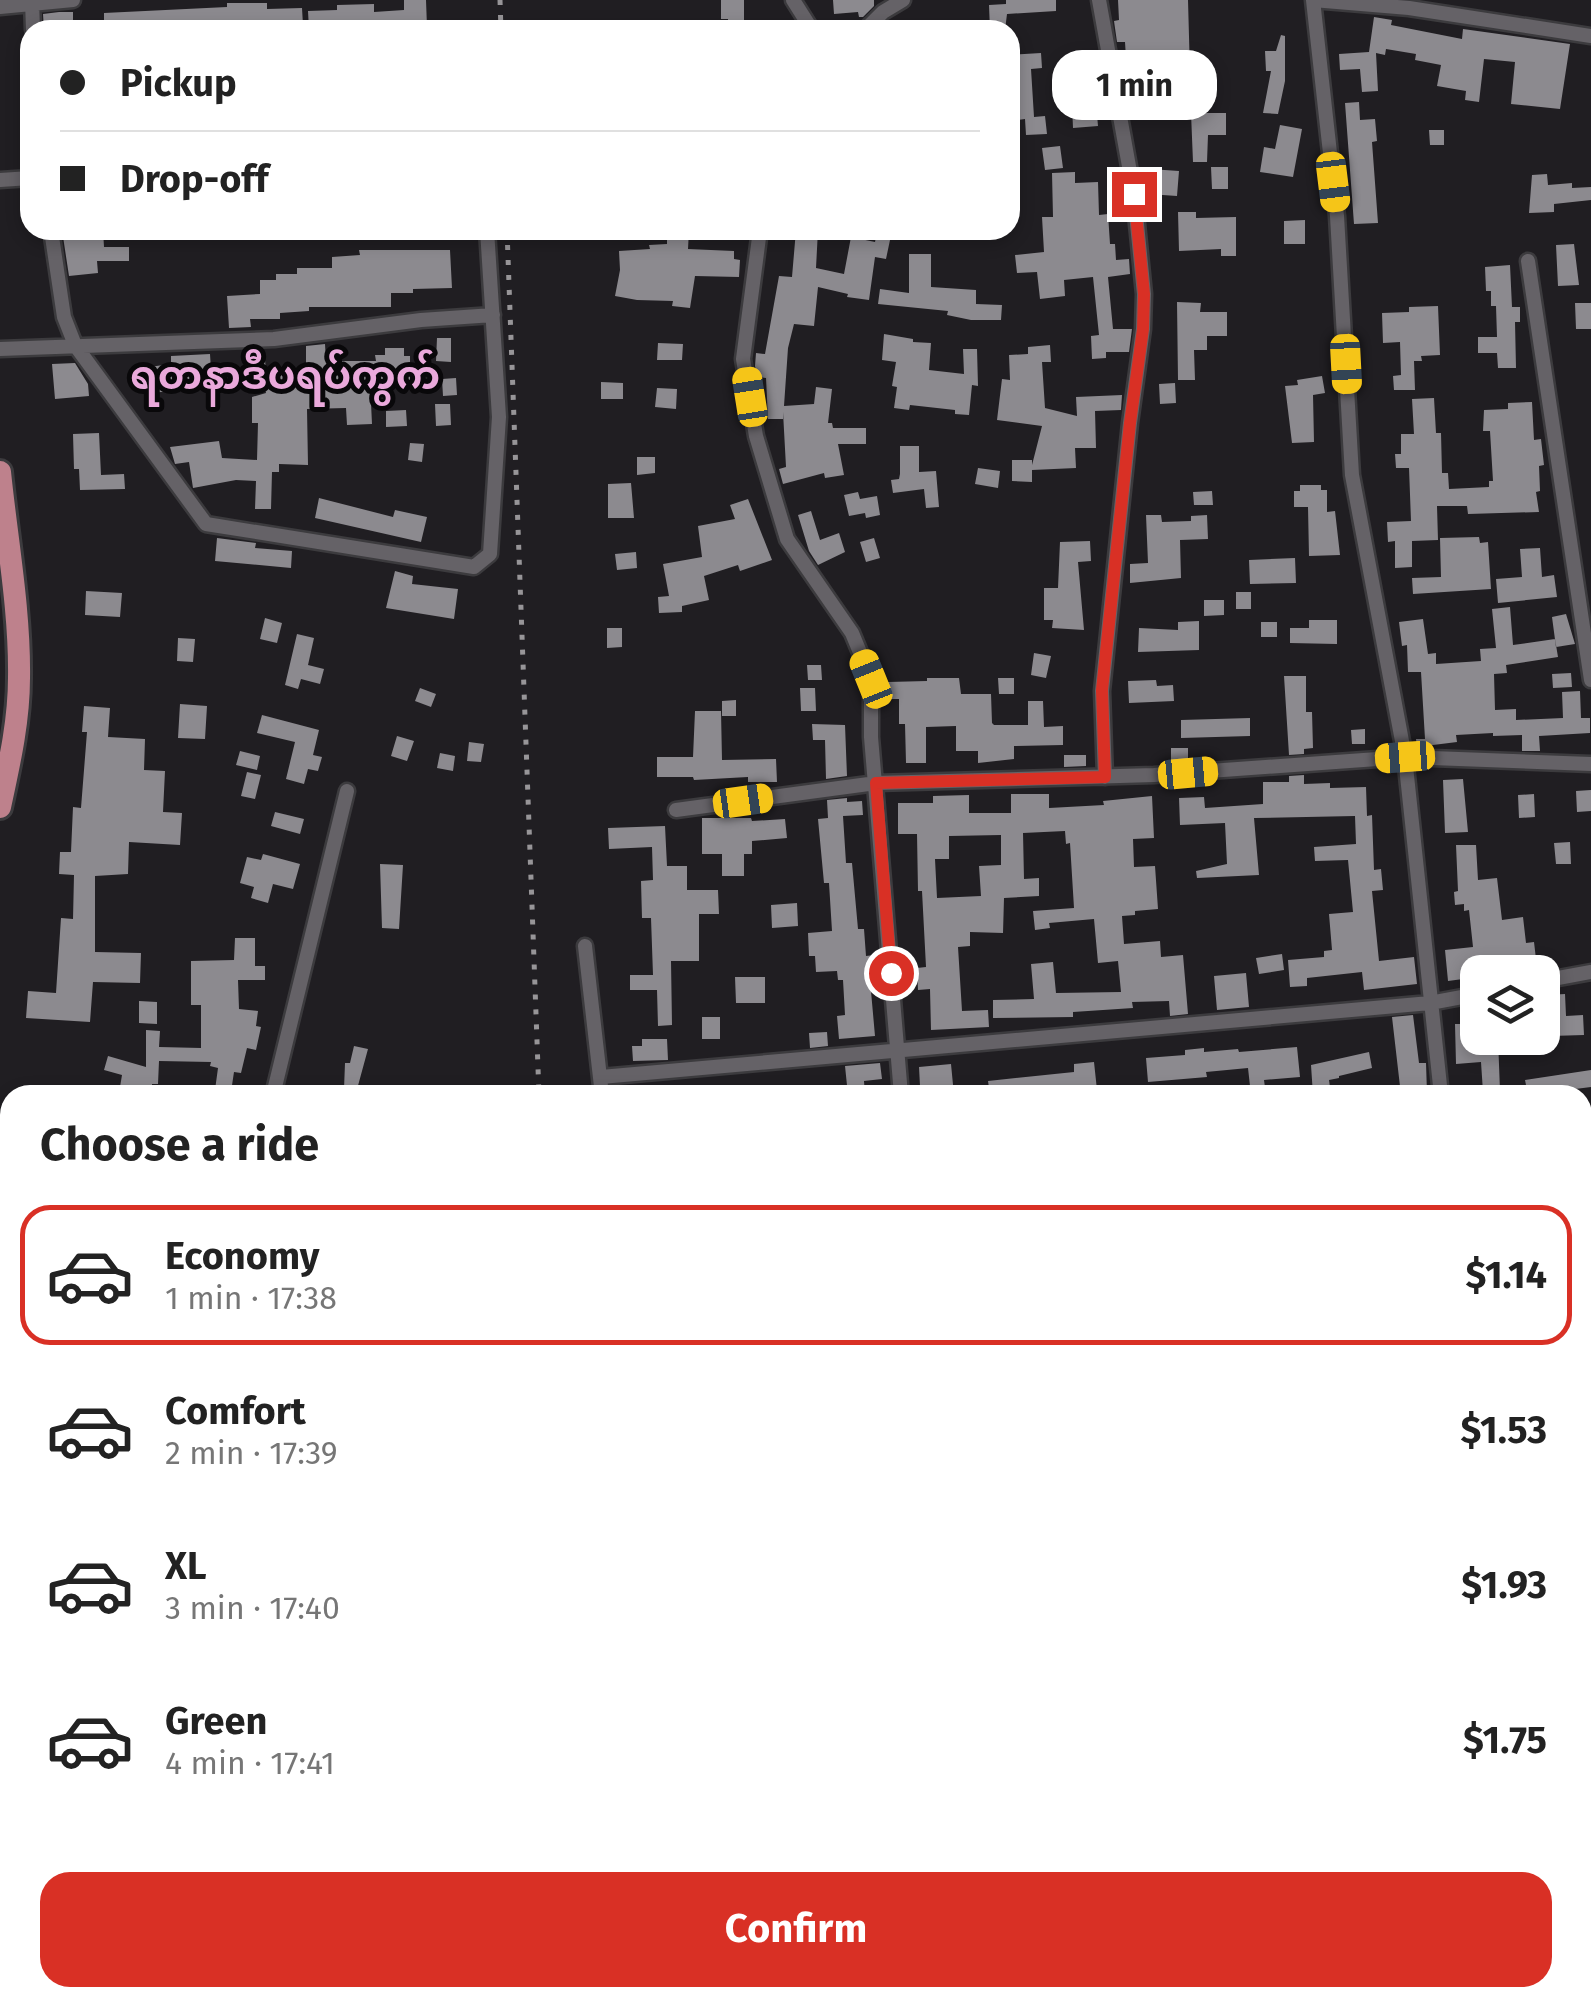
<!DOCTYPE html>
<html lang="en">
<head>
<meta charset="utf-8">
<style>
	body { margin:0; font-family:"Fira Sans","Noto Sans Myanmar",sans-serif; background:#f6f6f6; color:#222; height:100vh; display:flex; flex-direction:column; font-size:38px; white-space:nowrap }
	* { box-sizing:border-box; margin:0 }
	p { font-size:32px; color:#767676 }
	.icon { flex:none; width:55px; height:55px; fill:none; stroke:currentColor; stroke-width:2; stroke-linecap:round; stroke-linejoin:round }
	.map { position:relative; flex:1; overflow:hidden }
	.drawer { position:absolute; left:0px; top:1085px; width:1592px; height:922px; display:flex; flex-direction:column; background:#fff; border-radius:30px 30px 0 0; box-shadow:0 5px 15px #0003 }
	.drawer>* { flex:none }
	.top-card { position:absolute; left:20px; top:20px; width:1000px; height:220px; border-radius:30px; box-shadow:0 5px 15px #0003; display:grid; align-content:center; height:220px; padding:0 40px; background:#fff }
	.buttons { position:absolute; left:1460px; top:955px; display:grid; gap:20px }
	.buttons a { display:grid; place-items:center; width:100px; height:100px; border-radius:20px; background:#fff; box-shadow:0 5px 15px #0003; font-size:50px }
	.end { position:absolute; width:45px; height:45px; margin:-22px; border:12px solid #d93025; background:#fff; box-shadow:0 0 0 5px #fff }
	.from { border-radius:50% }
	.bubble { position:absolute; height:70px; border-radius:30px; background:#fff; box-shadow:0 5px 15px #0003; font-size:32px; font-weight:700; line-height:70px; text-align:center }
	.car { position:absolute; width:30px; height:60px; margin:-30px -15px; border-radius:12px; box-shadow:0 0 8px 2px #0007; background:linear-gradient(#f5c518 24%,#345 0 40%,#f5c518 0 76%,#345 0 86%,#f5c518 0) }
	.top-card b { display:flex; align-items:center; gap:35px; height:95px; font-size:38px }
	.top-card b+b { border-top:2px solid #e0e0e0 }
	.top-card i { width:25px; height:25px; background:#222 }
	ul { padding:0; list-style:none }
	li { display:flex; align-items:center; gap:30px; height:140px; margin:0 20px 15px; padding:0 20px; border:5px solid transparent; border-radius:30px }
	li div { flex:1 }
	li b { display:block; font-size:38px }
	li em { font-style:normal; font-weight:700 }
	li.active { border-color:#d93025 }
	li>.icon { width:90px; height:90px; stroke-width:1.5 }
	h2 { padding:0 40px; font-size:45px; line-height:120px }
	.primary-button { display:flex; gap:20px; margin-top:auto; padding:20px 40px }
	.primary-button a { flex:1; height:115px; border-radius:30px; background:#d93025; color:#fff; font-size:40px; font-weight:700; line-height:115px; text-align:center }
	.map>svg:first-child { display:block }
	.building { fill:#8c8a8f; fill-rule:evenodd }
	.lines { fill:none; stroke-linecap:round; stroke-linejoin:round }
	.street-casing { stroke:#3c3b3e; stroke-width:19 }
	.primary-casing { stroke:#3c3b3e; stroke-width:28 }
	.street { stroke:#656267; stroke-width:14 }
	.primary { stroke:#be818c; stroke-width:22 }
	.rail { stroke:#979598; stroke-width:5; stroke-dasharray:5 10; stroke-linecap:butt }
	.route { stroke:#d93025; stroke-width:12 }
	.labels { text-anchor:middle; stroke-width:10; stroke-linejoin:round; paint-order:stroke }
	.quarter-label { font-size:40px; font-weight:bold; fill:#eaa9db; stroke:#09080a }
</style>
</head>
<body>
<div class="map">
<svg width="1591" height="2007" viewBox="0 0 1591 2007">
	<rect width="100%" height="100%" fill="#201e22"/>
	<path class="building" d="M404 0H426L427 27 309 30 308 11 337 10V5L374 4V12L404 10Z
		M721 0H744V25H728V19H721Z
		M833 0H874V6L863 17H859L858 12 834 14Z
		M1006 0H1056V11L1007 14 1005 30H990L989 5 1006 4Z
		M1118 0H1188L1190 73 1127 74 1125 42H1117L1114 21 1119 20Z
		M227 3H267V9L302 8 303 25 272 26V30H255V24H223V30H165V25L104 30V13L227 7Z
		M59 12H73V30H44L43 14Z
		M1374 17 1392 20 1391 25 1462 39 1463 29 1570 44 1560 109 1511 104 1515 62 1484 59 1479 102 1465 100 1466 91 1437 86 1441 65 1415 60 1416 54 1386 49 1385 55 1376 53 1378 91 1362 92 1360 69 1340 70 1339 54 1369 52Z
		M1281 35 1285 36V81L1278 114 1263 113 1271 71H1266L1265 51H1276Z
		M1041 53 1042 68 1031 69 1034 117 1045 116 1047 134 1026 135 1025 119 1010 121V104H1018L1016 72H1010V55Z
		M1082 68 1083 82 1067 83 1066 69Z
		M1133 99 1199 100V111L1185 112V115H1134Z
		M1359 102 1360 120 1375 119 1377 141 1372 142 1378 223 1354 224 1345 103Z
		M1096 103 1098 126 1073 128 1072 105Z
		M1191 113H1226V135H1208L1207 162H1193Z
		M1280 125 1302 129 1293 177 1260 172 1264 147 1275 149Z
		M1429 130H1444V145H1430Z
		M1060 146 1063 168 1045 170 1042 148Z
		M1211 167H1228V189H1212Z
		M1150 169 1179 171 1177 196 1148 194Z
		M1075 172V183L1098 182 1099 215 1108 214 1110 244H1115L1116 260 1129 259 1130 274 1108 277 1113 329H1132L1129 352H1106V358L1092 359 1091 336 1099 335 1093 277 1064 280 1065 296 1040 299 1037 272 1017 273 1015 255 1044 252 1042 217H1053L1052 173Z
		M1547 174 1548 185 1572 183V188L1591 187V200L1554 204V212L1529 213 1532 175Z
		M1178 212H1196V218L1236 217V256H1221V249L1179 251Z
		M1305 220V244H1284V221Z
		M62 230H103L104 247H129V261H97L98 273 69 276Z
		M667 230H689L688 249 734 251V259L740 260 739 277 695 276 690 308 672 306 673 301 637 300 615 296 620 270 619 251 650 249 649 245 667 244Z
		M796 230H818L816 268 844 274 851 237 875 242 876 237 890 240 886 259 875 257 869 300 847 297 848 294 818 287 814 326 794 324 788 348 784 406 814 404 816 387 832 389 828 423H832L833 428H866V444H838L844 475 825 478 824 473 783 484 779 469 786 467 783 412V419H768L766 378 757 377 755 366 756 353 765 354 779 276 792 277Z
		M1574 244 1579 285 1558 286 1556 245Z
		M359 250H450L452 288 413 289V293H391V307H309V311L280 313V319H250L251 327 229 328 227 296 260 294V280H276V274H297V268H332V257L360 255Z
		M909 254H931V287L976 290V304L1002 305 1001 320H971L947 315 948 311 878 304 880 289 909 293Z
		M1510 265 1512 307H1520V322H1515L1516 368H1498L1497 353H1478V337H1497L1496 306H1491V291H1486L1485 267Z
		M1177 302 1201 303 1200 312H1227V336H1207V350H1194L1195 380H1178Z
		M1575 303H1591V329H1576Z
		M1438 306 1440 355 1421 356 1422 361H1414L1415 390H1394L1393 376 1401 375 1400 342 1383 343 1382 313 1409 312V307Z
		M884 334 913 339V342L931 343 929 370 964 374 963 349H977L978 386 972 385 969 415 955 414V410L910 405 909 410 894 408 897 387 892 386 896 362 882 360Z
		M437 338H451V362L436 361Z
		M658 343 683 344 682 360H657Z
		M325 344 326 361H376L375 355H385V348H404V356H410V382H370L372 424 347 425 346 408 307 409 308 465 279 464V472H272L271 509H255L256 481 236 480 193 488 189 462 175 464 170 447 219 441 222 458 257 460 258 423H252V397L266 393 263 380 247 382 246 360H265L266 372 306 371V346Z
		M1050 345 1051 362H1042L1045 408 1077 416 1076 397 1122 395 1121 410 1095 411 1096 448H1075L1076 468 1032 470V482L1012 481V460H1032V465L1042 426 997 420 1002 379 1010 380 1009 355 1028 354V347Z
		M210 354 212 385 169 387 170 391 152 393 149 367 171 364V356Z
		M75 363 88 384 89 396 55 399 52 364Z
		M1322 376 1325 393 1313 395 1314 442 1292 443 1285 386 1298 385 1297 380Z
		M456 378 457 395 443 396 442 379Z
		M601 382 623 383V399H601Z
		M1175 383 1176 403 1160 404 1159 384Z
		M657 388 677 389 676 409 655 407Z
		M1434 398 1436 433H1441L1442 473H1448L1449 489 1489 487V481H1493L1490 431H1483L1484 410 1508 409V403L1532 402 1534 440 1541 439 1544 465 1539 466 1540 491 1536 492 1539 512 1468 514 1467 506H1437L1438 540 1412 541V567L1395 568V541L1388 542 1387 522 1411 521 1409 468H1396L1395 454H1401V434H1414L1412 399Z
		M435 404H450L451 425 436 426Z
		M406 410 407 426 386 427V411Z
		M99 433 101 475 124 474 125 489 80 490 79 469H74L73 434Z
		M410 443 424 444 422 462 408 460Z
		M900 446H919V472L936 471 939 507 926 508 924 489 893 493 891 480 899 479 900 474Z
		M637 457H655V473L637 475Z
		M978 468 1000 471 998 488 975 484Z
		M631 483 634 518H608V484Z
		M1300 485H1321V490H1327V512L1335 511 1340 555 1309 556 1308 507H1294V491H1300Z
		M1212 491 1213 505H1194L1193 492Z
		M858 492 860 499 877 496 880 515 866 518 865 513 849 516 844 495Z
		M319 498 393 517 395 510 427 517 421 542 315 518Z
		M748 499 772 560 740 571 738 565 704 576 709 600 682 606V612L659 613 658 597 669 596 663 564 702 557 698 526 735 519 730 505Z
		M811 511 820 540 839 533 845 552 818 565 809 551 798 515Z
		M1146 515H1161L1162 522 1191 521V516L1207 515 1208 539 1180 540 1181 578 1130 583V564L1148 563Z
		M1479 537 1480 543 1488 542 1491 589 1413 594 1412 578 1441 577 1440 538Z
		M217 538 256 543 255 548 292 551 291 568 215 561Z
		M874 538 880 558 866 562 860 542Z
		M1090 541 1091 561 1078 562 1084 630 1052 628 1053 620H1044V588H1058L1060 542Z
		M1540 548 1542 577 1554 575 1557 597 1498 603 1496 579 1522 577 1520 549Z
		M636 552 637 568 617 570 615 554Z
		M1295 558 1296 583 1250 584 1249 560Z
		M395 571 413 576 412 584 458 589 454 619 386 608Z
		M86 591 122 593 120 617 85 615Z
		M1236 592H1251V609H1236Z
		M1204 600H1224V615L1204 616Z
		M1510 607 1513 645 1555 639 1558 657 1506 665 1507 673 1494 674 1495 710 1516 709V720L1563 718 1562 692 1580 691 1581 718H1590V733L1539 736 1540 751H1522V735L1493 736V733L1456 735 1457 742 1417 747 1416 739H1425L1421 672H1408L1407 645 1402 646 1399 622 1423 619 1428 654 1436 653V664L1481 661 1480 649 1496 648 1492 609Z
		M1566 614 1575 644 1556 647 1552 617Z
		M265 618 282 623 277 643 260 639Z
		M1309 620H1337V644L1290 643V628H1309Z
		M1199 621V650L1138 652 1139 628 1178 630V622Z
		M1261 622H1277V637H1261Z
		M607 628H622V647L607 648Z
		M297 634 314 638 308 665 324 669 320 684 301 679 298 689 285 685Z
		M178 638 195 639 193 662 177 661Z
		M1034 653 1051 656 1046 678 1031 675Z
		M807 665H821L822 680H808Z
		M1571 673 1572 687 1553 688 1552 674Z
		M1284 676H1306V712H1312L1313 748 1304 749V754L1289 755Z
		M927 678H959L961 694H991L992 723 994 725H1028V701H1043L1044 727 1063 726V745L1014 746V759L978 763V751H956V726L926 727V763H906L905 724H899V699H888V682L927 681Z
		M998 678H1014V694H999Z
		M1156 680 1157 686 1173 685 1174 701 1129 703 1128 681Z
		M420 688 436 694 431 707 415 701Z
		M800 688H815L816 711H801Z
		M736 700V716H722V701Z
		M180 704 207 706 205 739 178 738Z
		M84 706 110 708 108 737 145 739 144 770 165 771 163 812 182 813 180 845 129 842 128 874 95 876V952L141 953 140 983 93 982 90 1022 26 1018 28 991 56 993 61 918 73 919 74 875 59 874 60 852H71L73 807 81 808 87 732H82Z
		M695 711H721L722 760 776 759 777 782H748V777L694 780 693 777H657V757H693Z
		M262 715 319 730 313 755 322 757 318 771 308 769 304 784 286 779 295 742 257 733Z
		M1250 718V736L1181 738V720Z
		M812 724 845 725 847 776 826 779 825 740H813Z
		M1365 729V744H1352L1351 730Z
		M397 736 414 741 407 761 391 756Z
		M469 742 484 744 481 762 467 761Z
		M1171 748H1188V762H1171Z
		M240 751 260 756 257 770 236 765Z
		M440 753 455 756 453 771 437 768Z
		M1064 755H1086V766L1064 767Z
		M247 772 261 775 255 799 241 796Z
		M1304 775V784L1330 783V788L1366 787 1367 816 1372 815 1374 870 1381 869 1383 890 1372 891 1379 961 1414 957 1417 984 1364 990 1362 972 1307 978V986L1290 987 1288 960 1324 957V951L1332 950 1329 914 1353 912 1348 860 1315 861 1314 847 1356 844 1355 816 1254 818 1259 875 1197 878 1196 871 1227 864 1225 823 1180 825 1179 798 1204 797 1205 808 1263 804V782H1289V776Z
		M1463 779 1468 832 1445 833 1443 780Z
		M1591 790V811L1577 812 1576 791Z
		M1011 794H1049V808L1104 805 1103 801 1152 796 1154 838 1133 839 1134 867 1155 866 1158 909 1135 911V915L1122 916 1124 944 1160 941 1161 957 1183 955 1188 1014 1170 1016 1169 1001 1132 1002 1133 1008 1073 1012V1017L993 1018V1000L1034 999 1031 964 1053 962 1056 993 1121 992 1118 961 1098 963 1094 919 1049 923 1050 928 1035 930 1033 911 1074 908 1070 843 1066 844 1065 831 1023 833 1024 879 1039 878V896L1004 898 1003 933 970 932V946L958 947 962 1011 988 1010 989 1027 931 1030 930 989 918 990 917 968 926 967 922 891H918L917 834H898V803H933V796L969 795V813H1011ZM1001 835V865L979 866 981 896 937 898 935 859H949V836Z
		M1534 794 1535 817 1519 818 1518 795Z
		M847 798V802L862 801 863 815 843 816 846 863H852L858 929H864L866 956 874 955 876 980H870L875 1036 839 1039 837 1016 845 1015 843 980H838L837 971 816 972 815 956H809L808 933 832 931 829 883H824L818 819 828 818 827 800Z
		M275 812 304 819 300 834 271 826Z
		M702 818H751L752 821 785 819 787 838 752 841V854H744V876H722V854H702Z
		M665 826 667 866H687V890H718L719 914H699V961H671L672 1025 658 1026 657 990H630V975H653L651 918H642L641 881 653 880 652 847 609 849 608 828Z
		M1570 842 1571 864H1556L1554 843Z
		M1456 845H1476L1478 880 1497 878 1502 920 1523 917 1526 943 1534 942 1536 959 1482 965 1483 972H1478V977L1448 981 1445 950 1473 947 1469 910 1464 911V904L1455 905 1454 892 1458 891Z
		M263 854 300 864 293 889 273 884 268 903 251 898 254 887 240 883 247 857 261 860Z
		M380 864 403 865 399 929 382 928Z
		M797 903 798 926 772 928 771 905Z
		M235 938H255V966H265V980H238L239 1009 258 1011 256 1026 261 1027 256 1050 247 1048 241 1073 234 1072 231 1092 215 1090 218 1068 210 1066 211 1062 159 1061 158 1084H152V1091L120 1087 122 1075 104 1070 108 1056 146 1067V1030L160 1031 159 1047 201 1048V1005H191V961L234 960Z
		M1282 954 1284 970 1259 974 1256 958Z
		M1246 973 1249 1007 1217 1010 1214 976Z
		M735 977H765V1003H736Z
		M1565 994 1566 1016 1583 1015 1584 1035 1551 1036 1547 995Z
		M139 1001 157 1002V1024L139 1023Z
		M1478 1005V1038H1498L1500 1091 1483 1092 1481 1062 1456 1064 1455 1024H1462L1461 1008Z
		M1413 1015 1419 1063H1426L1427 1093 1401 1095 1392 1017Z
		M702 1017H720V1039H702Z
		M827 1032 828 1046 810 1048 809 1033Z
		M642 1039H667L668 1060 633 1061 632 1046H642Z
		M354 1046 368 1049 356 1093 344 1089 345 1063H350Z
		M1297 1047 1300 1077 1264 1080 1266 1095H1251L1248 1068 1206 1072 1207 1077 1148 1082 1146 1058 1185 1055V1050L1204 1048V1052L1238 1049 1239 1052Z
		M1369 1052 1372 1068 1339 1076V1078L1329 1080 1331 1095H1313L1311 1065Z
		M1094 1062 1097 1090 1058 1095H990L988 1081 1074 1072V1064Z
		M880 1063 882 1079 864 1081 865 1095H848L845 1066Z
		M951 1064 954 1095H926V1085L920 1086 919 1067Z
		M1591 1070V1087L1528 1095 1525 1080Z"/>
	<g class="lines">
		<defs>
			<path id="street" d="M32 0 33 30
				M793 0 812 30
				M1099 0 1134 194 1144 294 1143 329 1130 423 1102 691 1105 777
				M0 7 73 0
				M865 30 883 12 903 0
				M0 180 30 178
				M51 230 64 317 75 345 206 524 474 567 490 554 499 417 487 230
				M760 230 743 359 756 436 787 539 852 633 871 679V737L901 1095
				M1528 261 1591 680
				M0 349 274 339 421 320 493 315
				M676 810 876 783 1154 775 1405 757 1591 764
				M585 946 602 1095
				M1542 981 1591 972
				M601 1077 1430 1003 1478 994
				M273 1095 347 791
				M1441 1095 1405 757 1352 475 1337 216 1313 0 1409 8 1591 36
				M0 1182 10 1186
				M1582 1280 1591 1278
				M1582 1696 1591 1695
				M0 1726 10 1683
				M1582 1840 1591 1839
				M0 1857 10 1870
				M104 1998 106 2007
				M547 1998V2007
				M985 1998 987 2007
				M1560 1998 1561 2007
				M1288 2007 1291 1998"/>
			<path id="primary" d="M0 472C7 541 20 610 19 678 19 722 9 765 0 807"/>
		</defs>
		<use href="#street" class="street-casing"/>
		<use href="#primary" class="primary-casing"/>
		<use href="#street" class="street"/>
		<use href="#primary" class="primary"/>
		<path class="rail" d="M500 0 501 30
			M507 230 539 1095
			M589 1998 590 2007"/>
	</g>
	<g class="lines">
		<path class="route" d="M891 973 876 783 1105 777 1102 690 1130 423 1143 329 1144 294 1134 194"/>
	</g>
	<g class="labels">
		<g class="quarter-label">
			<text x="285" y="389">ရတနာဒီပရပ်ကွက်</text>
		</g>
	</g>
</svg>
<div class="buttons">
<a><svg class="icon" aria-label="layers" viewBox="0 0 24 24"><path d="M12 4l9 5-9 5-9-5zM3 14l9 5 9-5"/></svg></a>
</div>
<i class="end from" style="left:891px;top:973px"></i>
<i class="end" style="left:1134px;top:194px"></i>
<div class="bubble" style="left:1052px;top:50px;width:165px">1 min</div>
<i class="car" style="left:1333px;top:182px;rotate:173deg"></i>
<i class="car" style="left:1346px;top:364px;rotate:177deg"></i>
<i class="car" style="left:750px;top:397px;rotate:351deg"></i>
<i class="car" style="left:871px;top:679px;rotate:338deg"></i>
<i class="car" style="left:1405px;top:757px;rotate:266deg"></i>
<i class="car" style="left:1188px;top:773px;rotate:85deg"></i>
<i class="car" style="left:743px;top:801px;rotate:82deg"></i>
<div class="top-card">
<b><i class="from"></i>Pickup</b>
<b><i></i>Drop-off</b>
</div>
<section class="drawer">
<h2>Choose a ride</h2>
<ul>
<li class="active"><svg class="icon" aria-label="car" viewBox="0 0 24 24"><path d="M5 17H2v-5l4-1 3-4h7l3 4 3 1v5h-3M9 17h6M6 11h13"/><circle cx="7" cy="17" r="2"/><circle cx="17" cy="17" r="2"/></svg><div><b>Economy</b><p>1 min · 17:38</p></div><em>$1.14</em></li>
<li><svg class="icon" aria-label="car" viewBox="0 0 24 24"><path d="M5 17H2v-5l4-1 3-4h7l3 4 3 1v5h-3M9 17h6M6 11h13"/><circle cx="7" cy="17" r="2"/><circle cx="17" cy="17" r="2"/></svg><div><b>Comfort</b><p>2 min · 17:39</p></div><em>$1.53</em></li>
<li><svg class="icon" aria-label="car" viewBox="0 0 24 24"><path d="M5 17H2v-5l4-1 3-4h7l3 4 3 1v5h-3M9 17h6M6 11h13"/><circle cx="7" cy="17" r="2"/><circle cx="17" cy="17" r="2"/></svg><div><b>XL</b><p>3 min · 17:40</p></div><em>$1.93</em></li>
<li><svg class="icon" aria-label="car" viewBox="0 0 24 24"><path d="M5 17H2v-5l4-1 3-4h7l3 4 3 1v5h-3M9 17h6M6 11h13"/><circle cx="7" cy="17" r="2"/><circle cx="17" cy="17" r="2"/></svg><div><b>Green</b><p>4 min · 17:41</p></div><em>$1.75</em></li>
</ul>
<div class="primary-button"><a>Confirm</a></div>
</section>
</div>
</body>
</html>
